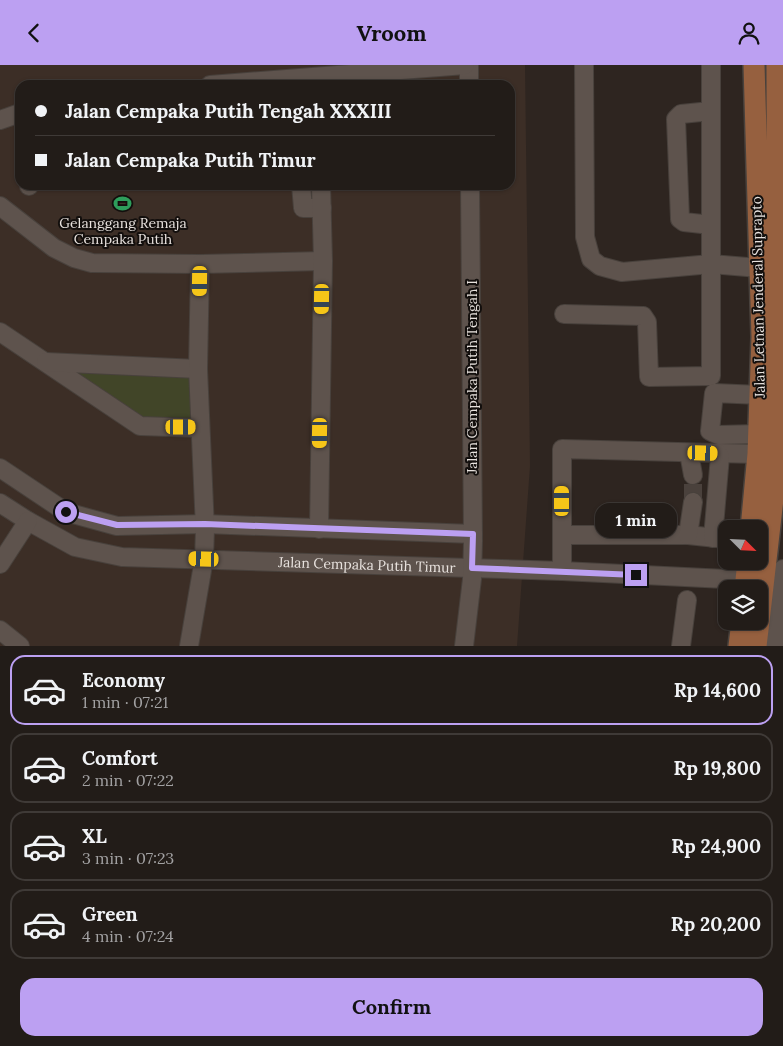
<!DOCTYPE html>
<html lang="en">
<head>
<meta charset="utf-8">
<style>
	body { margin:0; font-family:Lora,serif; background:#2a2521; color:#f1f3f6; height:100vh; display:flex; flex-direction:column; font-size:19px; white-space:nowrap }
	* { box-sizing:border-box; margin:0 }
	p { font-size:16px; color:#a2a1a2 }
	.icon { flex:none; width:28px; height:28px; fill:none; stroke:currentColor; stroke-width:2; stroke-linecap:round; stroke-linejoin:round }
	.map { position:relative; height:581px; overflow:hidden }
	.drawer { display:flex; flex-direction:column; background:#221c18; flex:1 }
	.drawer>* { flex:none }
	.guide { position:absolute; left:15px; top:15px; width:500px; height:110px; border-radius:15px; box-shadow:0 1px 4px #0004,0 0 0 1px #3f3a37; display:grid; align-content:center; height:110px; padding:0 20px; background:#221c18 }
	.needle { width:32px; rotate:114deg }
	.fabs { position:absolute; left:718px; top:455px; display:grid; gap:10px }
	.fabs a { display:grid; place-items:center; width:50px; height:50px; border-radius:10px; background:#221c18; box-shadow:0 1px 4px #0004,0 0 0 1px #3f3a37; font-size:25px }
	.end { position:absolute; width:22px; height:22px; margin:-11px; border:6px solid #bca0f2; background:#111; box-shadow:0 0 0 2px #111 }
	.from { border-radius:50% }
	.bubble { position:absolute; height:35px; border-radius:15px; background:#221c18; box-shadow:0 1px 4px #0004,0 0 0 1px #3f3a37; font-size:16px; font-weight:700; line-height:35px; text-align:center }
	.car { position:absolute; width:15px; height:30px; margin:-15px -8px; border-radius:6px; box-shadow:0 0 4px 1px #0007; background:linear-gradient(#f5c518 24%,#345 0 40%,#f5c518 0 76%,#345 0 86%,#f5c518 0) }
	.guide b { display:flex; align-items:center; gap:18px; height:48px; font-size:19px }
	.guide b+b { border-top:1px solid #3f3a37 }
	.guide i { width:12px; height:12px; background:#f1f3f6 }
	ul { padding:9px 0 0; list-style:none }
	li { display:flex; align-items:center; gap:15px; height:70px; margin:0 10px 8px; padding:0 10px; border:2px solid #3f3a37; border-radius:15px }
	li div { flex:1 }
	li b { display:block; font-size:19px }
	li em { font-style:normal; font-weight:700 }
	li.on { border-color:#bca0f2 }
	li>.icon { width:45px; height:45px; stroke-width:1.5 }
	.action { display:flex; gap:10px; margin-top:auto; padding:10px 20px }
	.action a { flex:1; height:58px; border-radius:15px; background:#bca0f2; color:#111; font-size:20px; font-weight:700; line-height:58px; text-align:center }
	header { display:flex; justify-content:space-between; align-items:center; height:65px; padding:0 20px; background:#bca0f2; color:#111; font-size:22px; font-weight:700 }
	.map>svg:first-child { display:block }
	.built { fill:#3c2e26; fill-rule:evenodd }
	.green { fill:#414528 }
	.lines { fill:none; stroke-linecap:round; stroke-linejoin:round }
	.minor-tunnel { stroke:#4a413c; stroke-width:18; stroke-dasharray:18 9; stroke-linecap:butt }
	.minor-casing { stroke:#48413c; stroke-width:20 }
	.major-casing { stroke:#48413c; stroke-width:24 }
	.minor { stroke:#5e534d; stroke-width:18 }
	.major { stroke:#96603f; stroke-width:21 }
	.route { stroke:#bca0f2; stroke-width:6 }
	.labels { text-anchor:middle; stroke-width:4; stroke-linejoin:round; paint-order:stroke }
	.poi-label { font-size:14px; fill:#e8e2de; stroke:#130f0d }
	.street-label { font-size:14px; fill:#e8e2de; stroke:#130f0d }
</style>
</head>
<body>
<header><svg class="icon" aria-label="back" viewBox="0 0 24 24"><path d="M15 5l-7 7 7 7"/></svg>Vroom<svg class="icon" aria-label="person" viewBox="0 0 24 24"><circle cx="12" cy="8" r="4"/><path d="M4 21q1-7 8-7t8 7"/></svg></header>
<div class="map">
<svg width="783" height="581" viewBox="0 0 783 581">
	<rect width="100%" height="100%" fill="#2e2520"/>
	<path class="built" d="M0 0H525L530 401 517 581H0ZM20 20H510V120H20Z"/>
	<path class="green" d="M72 306 192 311 191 355H147Z"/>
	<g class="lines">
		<path class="minor-tunnel" d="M693 437V410"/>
		<defs>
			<g id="minor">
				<path d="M469 0V20"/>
				<path d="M584 0 585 172 591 194 600 201 622 207 711 199 759 203"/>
				<path d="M210 20 465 0"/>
				<path d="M711 46 681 49 676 54 680 154 684 157 711 160"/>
				<path d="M0 55 20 48"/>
				<path d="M301 120 303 143H322"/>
				<path d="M29 121V120"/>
				<path d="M0 141 54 183 74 193 92 198 200 199 323 196"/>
				<path d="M564 249 643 251 647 257 649 312 711 311V0"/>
				<path d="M0 267 140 361 200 363"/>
				<path d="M46 297 198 304"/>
				<path d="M758 369 718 370 710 366 714 328 760 330"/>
				<path d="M689 388 693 410"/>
				<path d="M717 388 758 389"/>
				<path d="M0 403 66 447 117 461 205 459 473 469"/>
				<path id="s1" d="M0 438 28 456 75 482 122 492 562 506 746 515"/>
				<path d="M319 464 323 196 321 120"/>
				<path d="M562 470H688L726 474"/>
				<path d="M688 470 693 437"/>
				<path d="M0 499 28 456"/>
				<path d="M562 506V384L717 388 720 391 713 473"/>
				<path d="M0 565 20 581"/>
				<path d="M189 581 204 494 205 464 198 304 200 199"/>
				<path d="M464 581 472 514 473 476 470 120"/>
				<path d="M681 581 687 535"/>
				<path d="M774 581 783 504"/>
			</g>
			<path id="major" d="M751 464 758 389 762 272 754 0
				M745 524 748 496
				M759 556 774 425 778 333 777 0
				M739 581 742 556
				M756 581 759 556"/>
		</defs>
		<use href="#minor" class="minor-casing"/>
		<use href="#major" class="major-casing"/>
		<use href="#minor" class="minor"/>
		<use href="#major" class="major"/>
	</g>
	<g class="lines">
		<path class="route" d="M66 447 117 460 205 459 473 469 472 503 636 510"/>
	</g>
	<defs>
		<symbol id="stadium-bare" viewBox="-9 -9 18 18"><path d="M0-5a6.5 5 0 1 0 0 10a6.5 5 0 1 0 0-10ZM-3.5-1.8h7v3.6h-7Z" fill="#2e9e5b" stroke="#130f0d" stroke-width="2.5" paint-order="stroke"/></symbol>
	</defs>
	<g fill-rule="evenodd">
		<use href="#stadium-bare" x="110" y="126" width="25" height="25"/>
	</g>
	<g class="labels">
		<g class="poi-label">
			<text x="123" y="163">Gelanggang Remaja<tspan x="123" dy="16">Cempaka Putih</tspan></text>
		</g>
		<g class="street-label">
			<text transform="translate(758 232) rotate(-91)" y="5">Jalan Letnan Jenderal Suprapto</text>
			<text transform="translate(472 312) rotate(-90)" y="5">Jalan Cempaka Putih Tengah I</text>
			<text dy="5" stroke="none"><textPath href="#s1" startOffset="380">Jalan Cempaka Putih Timur</textPath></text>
		</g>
	</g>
</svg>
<div class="fabs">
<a><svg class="needle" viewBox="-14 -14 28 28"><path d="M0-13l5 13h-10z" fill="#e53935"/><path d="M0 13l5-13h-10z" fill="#a2a1a2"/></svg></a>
<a><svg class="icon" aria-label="layers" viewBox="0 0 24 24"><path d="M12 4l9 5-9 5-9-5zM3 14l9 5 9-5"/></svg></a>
</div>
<i class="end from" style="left:66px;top:447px"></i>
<i class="end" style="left:636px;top:510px"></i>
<div class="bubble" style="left:595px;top:438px;width:82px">1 min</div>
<i class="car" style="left:200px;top:216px;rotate:181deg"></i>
<i class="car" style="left:322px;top:234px;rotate:181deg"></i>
<i class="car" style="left:181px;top:362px;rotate:90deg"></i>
<i class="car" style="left:320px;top:368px;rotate:181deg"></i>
<i class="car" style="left:703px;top:388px;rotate:92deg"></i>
<i class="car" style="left:562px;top:436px;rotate:0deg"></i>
<i class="car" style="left:204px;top:494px;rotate:272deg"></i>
<div class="guide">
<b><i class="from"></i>Jalan Cempaka Putih Tengah XXXIII</b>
<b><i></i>Jalan Cempaka Putih Timur</b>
</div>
</div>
<section class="drawer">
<ul>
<li class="on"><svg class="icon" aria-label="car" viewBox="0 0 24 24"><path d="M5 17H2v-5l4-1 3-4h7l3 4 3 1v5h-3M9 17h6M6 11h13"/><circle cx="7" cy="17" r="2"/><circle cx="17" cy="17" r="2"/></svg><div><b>Economy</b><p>1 min · 07:21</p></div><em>Rp 14,600</em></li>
<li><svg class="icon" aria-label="car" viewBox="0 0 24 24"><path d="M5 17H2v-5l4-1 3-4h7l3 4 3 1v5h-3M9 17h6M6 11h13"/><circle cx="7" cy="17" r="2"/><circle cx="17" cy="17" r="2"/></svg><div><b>Comfort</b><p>2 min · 07:22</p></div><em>Rp 19,800</em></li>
<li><svg class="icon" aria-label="car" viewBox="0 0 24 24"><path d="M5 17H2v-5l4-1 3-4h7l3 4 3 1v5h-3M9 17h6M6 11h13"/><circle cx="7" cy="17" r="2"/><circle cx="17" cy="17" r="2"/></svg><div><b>XL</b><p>3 min · 07:23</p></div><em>Rp 24,900</em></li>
<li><svg class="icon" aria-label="car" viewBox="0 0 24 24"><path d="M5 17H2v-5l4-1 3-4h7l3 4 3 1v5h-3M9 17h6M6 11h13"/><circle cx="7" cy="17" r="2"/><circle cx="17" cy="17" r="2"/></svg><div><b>Green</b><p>4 min · 07:24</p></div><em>Rp 20,200</em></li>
</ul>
<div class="action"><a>Confirm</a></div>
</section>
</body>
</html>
